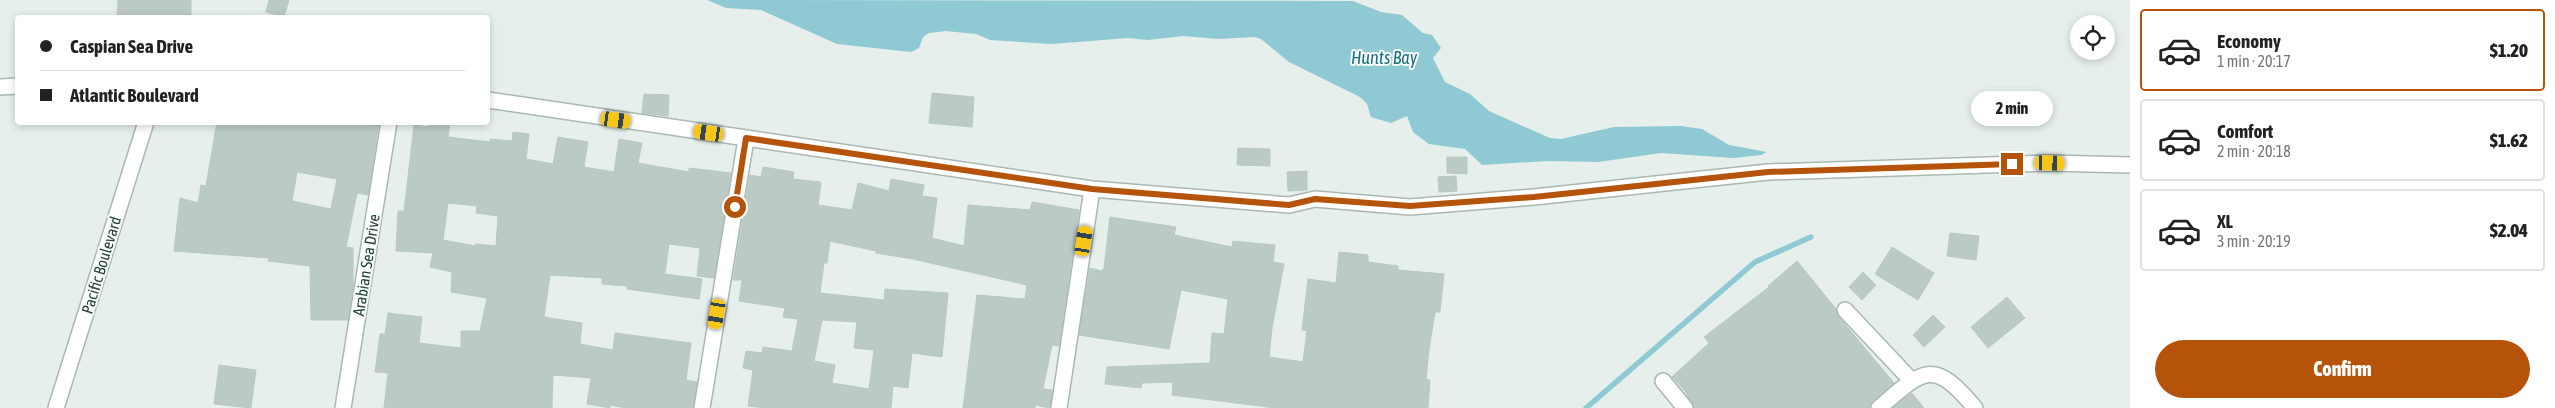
<!DOCTYPE html>
<html lang="en">
<head>
<meta charset="utf-8">
<style>
	body { margin:0; font-family:"Asap Condensed",sans-serif; background:#f2f2f2; color:#222; height:100vh; display:flex; flex-direction:column; font-size:19px; white-space:nowrap }
	* { box-sizing:border-box; margin:0 }
	p { font-size:16px; color:#767676 }
	.icon { flex:none; width:28px; height:28px; fill:none; stroke:currentColor; stroke-width:2; stroke-linecap:round; stroke-linejoin:round }
	.map { position:relative; flex:1; overflow:hidden }
	.side { display:flex; flex-direction:column; background:#fff; width:425px }
	.side>* { flex:none }
	.hud { position:absolute; left:15px; top:15px; width:475px; height:110px; border-radius:5px; box-shadow:0 2px 8px #0003; display:grid; align-content:center; height:110px; padding:0 25px; background:#fff }
	.tools { position:absolute; left:2070px; top:15px; display:grid; gap:10px }
	.tools a { display:grid; place-items:center; width:45px; height:45px; border-radius:50%; background:#fff; box-shadow:0 2px 8px #0003; font-size:25px }
	.end { position:absolute; width:22px; height:22px; margin:-11px; border:6px solid #b45309; background:#fff; box-shadow:0 0 0 2px #fff }
	.from { border-radius:50% }
	.bubble { position:absolute; height:35px; border-radius:18px; background:#fff; box-shadow:0 2px 8px #0003; font-size:16px; font-weight:800; line-height:35px; text-align:center }
	.car { position:absolute; width:15px; height:30px; margin:-15px -8px; border-radius:6px; box-shadow:0 0 4px 1px #0007; background:linear-gradient(#f5c518 24%,#345 0 40%,#f5c518 0 76%,#345 0 86%,#f5c518 0) }
	.hud b { display:flex; align-items:center; gap:18px; height:48px; font-size:19px }
	.hud b+b { border-top:1px solid #e0e0e0 }
	.hud i { width:12px; height:12px; background:#222 }
	ul { padding:9px 0 0; list-style:none }
	li { display:flex; align-items:center; gap:15px; height:82px; margin:0 10px 8px; padding:0 15px; border:2px solid #e0e0e0; border-radius:5px }
	li div { flex:1 }
	li b { display:block; font-size:19px }
	li em { font-style:normal; font-weight:800 }
	li.on { border-color:#b45309 }
	li>.icon { width:45px; height:45px; stroke-width:1.5 }
	.button { display:flex; gap:10px; margin-top:auto; padding:10px 25px }
	.button a { flex:1; height:58px; border-radius:30px; background:#b45309; color:#fff; font-size:20px; font-weight:800; line-height:58px; text-align:center }
	main { display:flex; flex:1; min-height:0 }
	.map>svg:first-child { display:block }
	.water { fill:#8ec9d4 }
	.lines { fill:none; stroke-linecap:round; stroke-linejoin:round }
	.stream { stroke:#8ec9d4; stroke-width:5.5 }
	.building { fill:#bbcac4; stroke:#b8c9c2; fill-rule:evenodd }
	.street-casing { stroke:#a8b8b2; stroke-width:18 }
	.street { stroke:#fff; stroke-width:15 }
	.route { stroke:#b45309; stroke-width:6 }
	.labels { text-anchor:middle; stroke-width:4; stroke-linejoin:round; paint-order:stroke }
	.street-label { font-size:16px; fill:#24423a; stroke:#f7fbf9 }
	.water-label { font-size:18px; font-style:italic; fill:#1c6f80; stroke:#f7fbf9 }
</style>
</head>
<body>
<main>
<div class="map">
<svg width="2130" height="408" viewBox="0 0 2130 408">
	<rect width="100%" height="100%" fill="#e6efeb"/>
	<path class="water" d="M707 0 1353 1 1381 12 1402 15 1423 33 1432 35 1441 48 1433 58 1445 82 1470 94 1489 111 1550 138 1561 139 1614 127 1681 126 1702 129 1729 145 1767 152 1761 155 1733 158 1661 153 1598 162 1548 161 1482 165 1465 149 1429 144 1413 132 1407 116 1391 123 1371 117 1367 104 1360 97 1289 62 1261 39 1255 37 1218 39 1183 36 1148 40 1128 38 1052 44 990 40 976 34 946 31 929 33 923 37 919 48 911 52 837 44 761 10 726 8Z"/>
	<g class="lines">
		<path class="stream" d="M1586 408 1755 262 1811 237"/>
	</g>
	<path class="building" d="M118 0H191V18H117Z
		M269 0H289L284 17 266 12Z
		M932 93 974 97 972 127 929 123Z
		M644 94 669 95 668 116 642 113Z
		M217 122H245L264 126 265 122H379L368 195 357 193 346 247 353 248V286L348 320H311L310 266 268 261 269 258 174 251 180 198 198 203 201 185 206 186ZM297 172 337 179 331 209 292 201Z
		M429 122H450L448 137 490 142V139L512 141 513 132 529 134 526 159 553 164 558 137 588 142 584 167 614 172 619 139 642 143 638 163 689 172V168L731 173 714 278 697 276 700 248 669 244 665 274 702 279 699 299 627 289V286L602 284V278L550 275 544 317 582 323 580 344 613 350 615 333 691 343 686 380 697 382 693 408H626L610 405V408L587 404 591 378 553 375 552 408H384L388 373 375 372 380 334H385L388 313 422 317 419 343 461 348V331H480L487 298 451 292 452 272 430 267 433 253 396 251 398 211H404L414 125 429 127ZM448 203 477 206 476 213 498 216 496 246 476 244 475 246 443 240Z
		M1238 148 1270 149V166L1237 165Z
		M1447 157H1467V174L1447 173Z
		M763 167 794 172 793 179 821 182 818 205 852 210 858 183 889 191 891 179 924 185 922 196 937 198 932 238 964 246 968 205 1030 210 1032 202 1079 210 1059 346 1052 345 1043 389 1052 390 1050 408 1035 405V408H963L977 295 1025 299 1027 285 913 259 876 253V251L830 241 827 263H824L820 293 884 300 885 289 948 293 942 357 912 353 908 388 893 386 891 408H766L748 406 753 370 743 368 746 351 762 353 763 347 792 351 798 319 783 317 785 308 739 301 742 280H733L750 175 761 177ZM822 320 857 322 854 348 874 350 869 389 832 383 835 365 814 361Z
		M1307 171V190L1288 191 1287 172Z
		M1456 176 1457 191 1439 192 1438 177Z
		M1110 217 1176 227 1174 235 1232 247 1233 241 1275 245 1273 262 1284 264 1272 328 1269 357 1303 362 1307 331 1302 330 1308 279 1336 283 1339 252 1368 255V262L1398 266V270L1444 274 1440 312H1435L1429 350 1426 379 1430 380 1428 408H1275L1172 395 1173 382 1142 383 1141 388 1105 384 1107 367 1210 363 1212 333 1224 334 1228 299 1181 290 1169 349 1079 335 1090 268 1102 271 1104 268Z
		M1950 233 1979 236 1976 260 1947 256Z
		M1892 247 1934 273 1918 300 1875 274Z
		M1797 261 1836 309 1838 316 1894 383 1873 401 1870 408H1694L1685 391 1672 377 1709 343 1704 337 1769 287 1768 286Z
		M1863 272 1876 285 1862 300 1849 287Z
		M2007 297 2025 318 1988 348 1971 327Z
		M1933 315 1945 327 1924 347 1913 335Z
		M219 365 256 370 251 408 214 404Z
		M1912 393 1924 408H1893L1900 402Z"/>
	<g class="lines">
		<defs>
			<path id="street" d="M0 87 18 86
				M488 100 1092 189 1289 205 1315 199 1410 207 1534 197 1768 172 2050 163 2130 165
				M1845 310 1911 380
				M1663 381 1685 408
				M56 408 146 122
				M343 408 389 122
				M702 408 746 139
				M1059 408 1092 189
				M1879 408C1923 370 1933 357 1975 408"/>
		</defs>
		<use href="#street" class="street-casing"/>
		<use href="#street" class="street"/>
	</g>
	<g class="lines">
		<path class="route" d="M735 207 746 138 1092 189 1289 205 1315 199 1410 206 1534 197 1768 172 2012 164"/>
	</g>
	<g class="labels">
		<g class="street-label">
			<text transform="translate(101 265) rotate(-73)" y="6">Pacific Boulevard</text>
			<text transform="translate(366 265) rotate(-81)" y="6">Arabian Sea Drive</text>
		</g>
		<g class="water-label">
			<text x="1384" y="64">Hunts Bay</text>
		</g>
	</g>
</svg>
<div class="tools">
<a><svg class="icon" aria-label="locate" viewBox="0 0 24 24"><circle cx="12" cy="12" r="6"/><path d="M12 2v4M12 18v4M2 12h4M18 12h4"/></svg></a>
</div>
<i class="end from" style="left:735px;top:207px"></i>
<i class="end" style="left:2012px;top:164px"></i>
<div class="bubble" style="left:1971px;top:91px;width:82px">2 min</div>
<i class="car" style="left:616px;top:120px;rotate:98deg"></i>
<i class="car" style="left:709px;top:133px;rotate:278deg"></i>
<i class="car" style="left:2050px;top:163px;rotate:91deg"></i>
<i class="car" style="left:1084px;top:241px;rotate:9deg"></i>
<i class="car" style="left:717px;top:314px;rotate:189deg"></i>
<div class="hud">
<b><i class="from"></i>Caspian Sea Drive</b>
<b><i></i>Atlantic Boulevard</b>
</div>
</div>
<section class="side">
<ul>
<li class="on"><svg class="icon" aria-label="car" viewBox="0 0 24 24"><path d="M5 17H2v-5l4-1 3-4h7l3 4 3 1v5h-3M9 17h6M6 11h13"/><circle cx="7" cy="17" r="2"/><circle cx="17" cy="17" r="2"/></svg><div><b>Economy</b><p>1 min · 20:17</p></div><em>$1.20</em></li>
<li><svg class="icon" aria-label="car" viewBox="0 0 24 24"><path d="M5 17H2v-5l4-1 3-4h7l3 4 3 1v5h-3M9 17h6M6 11h13"/><circle cx="7" cy="17" r="2"/><circle cx="17" cy="17" r="2"/></svg><div><b>Comfort</b><p>2 min · 20:18</p></div><em>$1.62</em></li>
<li><svg class="icon" aria-label="car" viewBox="0 0 24 24"><path d="M5 17H2v-5l4-1 3-4h7l3 4 3 1v5h-3M9 17h6M6 11h13"/><circle cx="7" cy="17" r="2"/><circle cx="17" cy="17" r="2"/></svg><div><b>XL</b><p>3 min · 20:19</p></div><em>$2.04</em></li>
</ul>
<div class="button"><a>Confirm</a></div>
</section>
</main>
</body>
</html>
